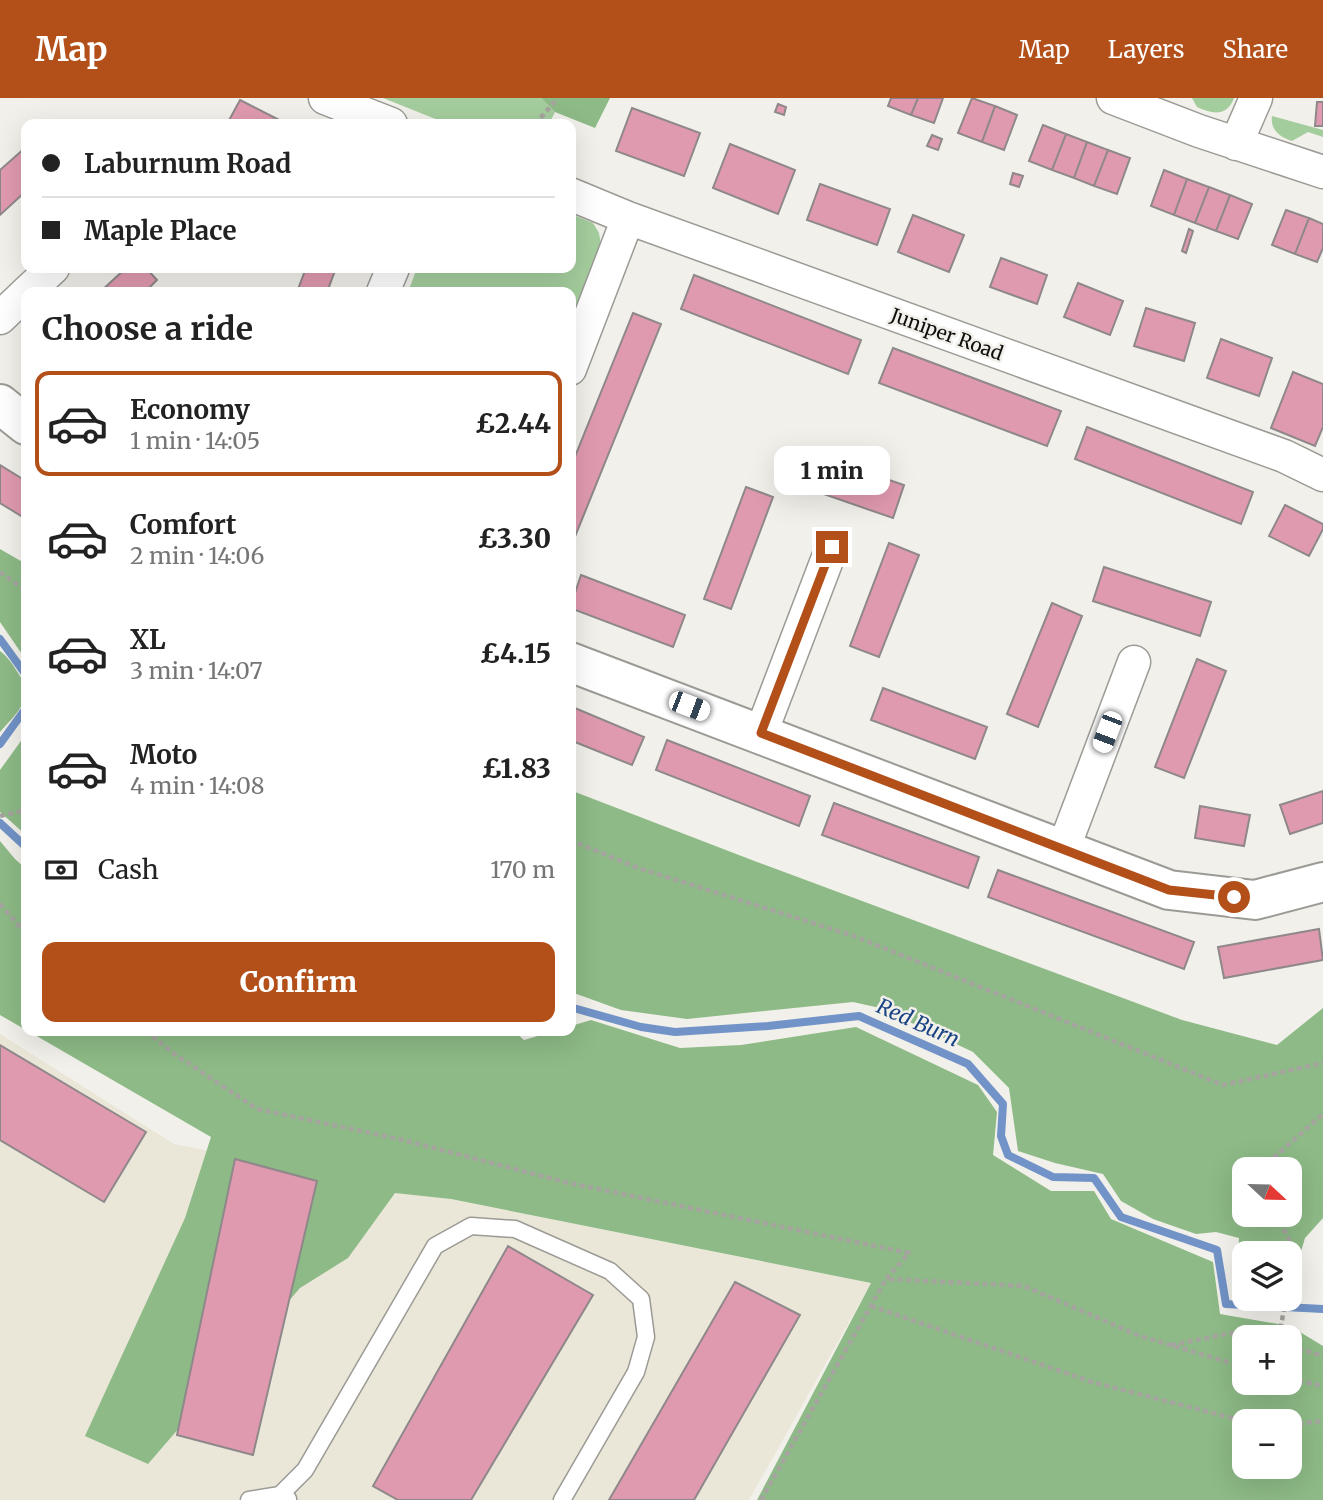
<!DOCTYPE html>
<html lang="en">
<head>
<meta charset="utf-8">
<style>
	body { margin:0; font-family:Merriweather,serif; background:#f2f2f2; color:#222; height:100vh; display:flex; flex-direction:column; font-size:26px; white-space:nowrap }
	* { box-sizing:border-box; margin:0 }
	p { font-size:23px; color:#767676 }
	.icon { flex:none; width:38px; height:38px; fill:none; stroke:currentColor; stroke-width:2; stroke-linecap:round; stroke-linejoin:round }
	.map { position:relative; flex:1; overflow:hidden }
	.details { position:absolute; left:21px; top:189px; width:555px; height:749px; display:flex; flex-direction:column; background:#fff; border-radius:14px; box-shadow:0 7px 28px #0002 }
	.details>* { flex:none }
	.guide { position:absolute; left:21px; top:21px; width:555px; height:154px; border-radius:14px; box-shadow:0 7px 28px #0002; display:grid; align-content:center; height:154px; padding:0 21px; background:#fff }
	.needle { width:46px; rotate:112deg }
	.buttons { position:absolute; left:1232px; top:1059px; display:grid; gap:14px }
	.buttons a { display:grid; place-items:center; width:70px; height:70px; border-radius:14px; background:#fff; box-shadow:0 7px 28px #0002; font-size:35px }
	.end { position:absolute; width:32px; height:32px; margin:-16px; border:9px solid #b3501a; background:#fff; box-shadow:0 0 0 4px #fff }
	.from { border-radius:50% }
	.bubble { position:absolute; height:49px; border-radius:14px; background:#fff; box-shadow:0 7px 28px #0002; font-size:23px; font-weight:800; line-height:49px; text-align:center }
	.car { position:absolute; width:21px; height:42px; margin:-21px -10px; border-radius:9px; box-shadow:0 0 5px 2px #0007; background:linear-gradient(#fff 24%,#345 0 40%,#fff 0 76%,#345 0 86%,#fff 0) }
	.guide b { display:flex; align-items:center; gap:24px; height:66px; font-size:26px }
	.guide b+b { border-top:2px solid #e0e0e0 }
	.guide i { width:18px; height:18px; background:#222 }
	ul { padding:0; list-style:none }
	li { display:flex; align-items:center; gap:21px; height:105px; margin:0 14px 10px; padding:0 7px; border:4px solid transparent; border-radius:14px }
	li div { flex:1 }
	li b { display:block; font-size:26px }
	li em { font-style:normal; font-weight:800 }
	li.active { border-color:#b3501a }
	li>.icon { width:63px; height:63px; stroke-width:1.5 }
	h2 { padding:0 21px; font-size:32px; line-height:84px }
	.pay { display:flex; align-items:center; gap:18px; height:77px; padding:0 21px; font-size:26px }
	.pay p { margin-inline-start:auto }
	.primary-button { display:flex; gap:14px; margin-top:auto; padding:14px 21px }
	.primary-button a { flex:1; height:80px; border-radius:14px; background:#b3501a; color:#fff; font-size:28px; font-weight:800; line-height:80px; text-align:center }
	header { display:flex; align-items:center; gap:42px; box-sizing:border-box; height:98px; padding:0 35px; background:#b3501a; color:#fff }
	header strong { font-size:33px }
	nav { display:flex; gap:38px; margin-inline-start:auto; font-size:24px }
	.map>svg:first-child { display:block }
	.built { fill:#eae7d9 }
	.green { fill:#a4cd9d }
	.forest { fill:#8dba86; fill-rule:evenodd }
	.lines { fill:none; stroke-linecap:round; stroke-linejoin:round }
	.stream { stroke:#7193c7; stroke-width:8 }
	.building { fill:#e09aaf; stroke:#8f888a; stroke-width:2 }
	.service-casing { stroke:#9b9a94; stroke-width:19 }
	.minor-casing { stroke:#9b9a94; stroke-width:35 }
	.tertiary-casing { stroke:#9b9a94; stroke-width:42 }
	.path { stroke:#a5a49f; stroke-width:4.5; stroke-dasharray:5 3.5; stroke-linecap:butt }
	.service { stroke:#fff; stroke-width:16 }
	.minor { stroke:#fff; stroke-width:32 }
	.tertiary { stroke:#fff; stroke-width:38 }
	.route { stroke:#b3501a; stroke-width:9 }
	.labels { text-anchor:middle; stroke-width:5; stroke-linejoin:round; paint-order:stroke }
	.street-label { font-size:19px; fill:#0f0e0c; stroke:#f2f0ea }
	.water-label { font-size:21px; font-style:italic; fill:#184382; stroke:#f2f0ea }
</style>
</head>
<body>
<header>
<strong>Map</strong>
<nav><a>Map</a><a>Layers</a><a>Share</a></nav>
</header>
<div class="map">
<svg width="1323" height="1402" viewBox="0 0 1323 1402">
	<rect width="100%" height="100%" fill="#f2f0ea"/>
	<path class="built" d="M0 936 174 1046 871 1185 749 1402H0Z"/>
	<path class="green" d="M383 0H541L555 14 549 26H448Z
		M1192 0H1234C1227 19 1212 16 1197 9Z
		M1272 18 1323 32V39L1308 34 1292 43C1280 39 1270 32 1272 18Z
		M571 116 593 125 599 135 601 147 571 235 570 194H408L417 170H570Z"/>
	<path class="forest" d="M541 0H610L595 30 555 14Z
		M0 451 26 466V562L0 524Z
		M0 553C8 559 13 567 18 575 36 600 17 615 0 634Z
		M26 636V737L0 714V672Z
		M570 692 757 764 1182 922 1277 947 1323 910V1120L1305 1140 1290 1190V1155H1244V1197L1236 1187 1239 1140 1216 1134 1196 1136 1153 1121 1121 1103 1103 1076 1055 1065 1018 1053 1009 990 973 954 880 910 853 904 687 921 621 912 571 894ZM1290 1071V1116H1244V1071Z
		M0 743 15 761 26 771V932L0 917Z
		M591 922 680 950 741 947 856 929 978 987 997 1014 993 1057 1051 1093H1094L1111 1121 1213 1164 1220 1216 1290 1228 1323 1248V1402H757L871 1185 451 1101 395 1095 348 1160 300 1190 148 1366 85 1338 185 1120 211 1039 28 933H514L524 942 555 933H570L571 928ZM1244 1239H1290V1284H1244ZM1244 1323H1290V1368H1244Z"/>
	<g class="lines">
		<path class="stream" d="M0 541 26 577
			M0 646 26 610
			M0 725 26 749
			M570 909 641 929 675 934 768 928 859 918 968 966 1003 1006 1001 1038 1008 1057 1053 1079 1094 1080 1121 1119 1217 1152 1226 1206 1323 1211"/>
	</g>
	<path class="building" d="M891 0H918L911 17 888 8Z
		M918 0H943L934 25 911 17Z
		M972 0 995 8 982 44 958 35Z
		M240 2 287 26H227Z
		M1317 4H1323V28H1315Z
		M778 6 786 9 784 17 775 14Z
		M995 8 1017 17 1004 52 982 44Z
		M632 10 700 35 684 78 616 53Z
		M1043 27 1066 36 1052 72 1029 63Z
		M1066 36 1087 44 1074 80 1052 72Z
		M932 37 942 41 938 52 927 48Z
		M1087 44 1108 52 1094 88 1074 80Z
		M730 46 795 72 778 116 713 90Z
		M26 49V93L0 117V72Z
		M1108 52 1130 60 1117 96 1094 88Z
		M1164 72 1187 81 1174 117 1151 108Z
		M1013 75 1023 78 1019 89 1010 86Z
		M1187 81 1209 89 1195 125 1174 117Z
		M820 86 890 111 877 147 807 122Z
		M1209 89 1230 97 1216 133 1195 125Z
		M1230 97 1252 106 1238 141 1216 133Z
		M1286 112 1309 120 1295 156 1272 147Z
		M913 117 964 137 949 174 898 154Z
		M1309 120 1323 126V150L1317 164 1295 156Z
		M1189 131 1193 133 1186 155 1182 153Z
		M1001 160 1047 177 1037 206 990 189Z
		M126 170H146L157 182 145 194H100Z
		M306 170H336L327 194H297Z
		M694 177 861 242 848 276 681 211Z
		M1078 185 1123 203 1110 237 1064 219Z
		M1146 210 1195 225 1184 263 1134 248Z
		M633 215 661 226 570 451V371Z
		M1221 241 1272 260 1259 298 1207 280Z
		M893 250 1061 313 1047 348 879 285Z
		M1293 274 1323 286V329L1315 348 1271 330Z
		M1087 329 1253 394 1241 426 1075 361Z
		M797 350 904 387 893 420 786 383Z
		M0 367 26 383V421L0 405Z
		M746 389 773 399 731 511 704 501Z
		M1285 407 1323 426V431L1309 458 1269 438Z
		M889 445 919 457 879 559 850 548Z
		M1104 469 1211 504 1200 538 1093 503Z
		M581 477 685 517 673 549 570 510Z
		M1052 505 1082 518 1038 629 1007 616Z
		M1197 561 1226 573 1184 680 1155 669Z
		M883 590 987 629 975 661 871 622Z
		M570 608 644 639 632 667 570 642Z
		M667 642 810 698 799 728 656 672Z
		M1323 693V725L1290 736 1280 707Z
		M834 705 979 759 968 790 822 737Z
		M1200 708 1250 717 1244 748 1195 740Z
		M998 772 1194 844 1184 871 988 799Z
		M1319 831 1323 862 1224 880 1218 849Z
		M0 947 146 1034 104 1104 0 1042Z
		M235 1061 317 1083 253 1357 177 1337Z
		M508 1148 593 1197 471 1402H398L373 1388Z
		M735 1184 800 1217 694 1402H609Z"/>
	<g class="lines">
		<defs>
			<path id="service" d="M280 1397 305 1372 435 1148 471 1128 515 1131 610 1173 641 1201 646 1239 636 1274 562 1402
				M249 1402 280 1397 288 1401"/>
			<path id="minor" d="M325 0 391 26
				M1113 0 1199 33 1323 74
				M1236 46 1256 0
				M570 96 628 120 1284 358 1323 377
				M27 194 53 170
				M383 194 393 170
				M0 220 26 195
				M570 271 628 120
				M761 635 832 449
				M1063 752 1134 564"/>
			<path id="tertiary" d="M0 306 26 327
				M570 564 1169 792 1255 802 1323 784"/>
		</defs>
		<use href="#service" class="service-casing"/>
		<use href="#minor" class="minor-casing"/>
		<use href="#tertiary" class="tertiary-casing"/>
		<path class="path" d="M535 26 558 0
			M0 474 26 493
			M0 718 26 712
			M570 742 638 770 854 838 1223 987 1323 965
			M0 806 26 836
			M146 933 173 955 257 1011 399 1041 569 1085 909 1155 886 1181 1024 1188 1140 1238 1244 1269
			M1261 1071 1323 1016
			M1276 1116 1294 1151 1290 1176
			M871 1208 1092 1284 1244 1323
			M1279 1239 1286 1200
			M1171 1247 1232 1235 1253 1239
			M1290 1248 1323 1258
			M1290 1281 1323 1288
			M1290 1326 1323 1323
			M761 1402 886 1181"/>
		<use href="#service" class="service"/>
		<use href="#minor" class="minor"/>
		<use href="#tertiary" class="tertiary"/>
	</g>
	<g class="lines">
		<path class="route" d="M832 449 761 635 1169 792 1234 799"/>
	</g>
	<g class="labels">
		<g class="street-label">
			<text transform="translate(947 236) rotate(20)" y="7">Juniper Road</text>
		</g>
		<g class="water-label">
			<text transform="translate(918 925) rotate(24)" y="7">Red Burn</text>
		</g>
	</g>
</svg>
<div class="buttons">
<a><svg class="needle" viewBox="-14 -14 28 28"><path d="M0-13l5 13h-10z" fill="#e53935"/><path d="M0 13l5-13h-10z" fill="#767676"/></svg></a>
<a><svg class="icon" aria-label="layers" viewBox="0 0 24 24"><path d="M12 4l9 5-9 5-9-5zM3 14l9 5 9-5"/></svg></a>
<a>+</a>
<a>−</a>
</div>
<i class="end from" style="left:1234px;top:799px"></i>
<i class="end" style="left:832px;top:449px"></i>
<div class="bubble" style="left:774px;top:348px;width:116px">1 min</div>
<i class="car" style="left:689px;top:608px;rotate:111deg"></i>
<i class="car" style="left:1107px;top:634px;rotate:201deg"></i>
<div class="guide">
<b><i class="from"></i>Laburnum Road</b>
<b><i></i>Maple Place</b>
</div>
<section class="details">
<h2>Choose a ride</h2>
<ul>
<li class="active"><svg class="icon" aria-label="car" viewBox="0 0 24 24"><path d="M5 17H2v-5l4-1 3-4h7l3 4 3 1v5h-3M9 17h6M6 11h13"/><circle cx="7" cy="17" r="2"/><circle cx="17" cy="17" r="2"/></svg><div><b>Economy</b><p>1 min · 14:05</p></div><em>£2.44</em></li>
<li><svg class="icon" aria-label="car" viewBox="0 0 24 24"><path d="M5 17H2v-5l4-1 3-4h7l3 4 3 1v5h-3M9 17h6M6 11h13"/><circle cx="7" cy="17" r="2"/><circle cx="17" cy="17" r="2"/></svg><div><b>Comfort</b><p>2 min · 14:06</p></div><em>£3.30</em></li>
<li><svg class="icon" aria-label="car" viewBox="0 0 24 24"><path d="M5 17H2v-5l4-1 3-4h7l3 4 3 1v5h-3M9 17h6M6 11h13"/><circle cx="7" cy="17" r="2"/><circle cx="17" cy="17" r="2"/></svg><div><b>XL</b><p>3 min · 14:07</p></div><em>£4.15</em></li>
<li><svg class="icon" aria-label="car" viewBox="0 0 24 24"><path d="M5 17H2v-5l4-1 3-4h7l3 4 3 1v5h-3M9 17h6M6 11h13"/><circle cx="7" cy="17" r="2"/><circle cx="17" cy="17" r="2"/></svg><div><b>Moto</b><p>4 min · 14:08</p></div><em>£1.83</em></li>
</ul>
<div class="pay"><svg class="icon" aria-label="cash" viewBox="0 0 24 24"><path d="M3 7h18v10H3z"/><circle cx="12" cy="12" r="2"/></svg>Cash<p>170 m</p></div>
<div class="primary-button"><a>Confirm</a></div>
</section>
</div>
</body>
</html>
